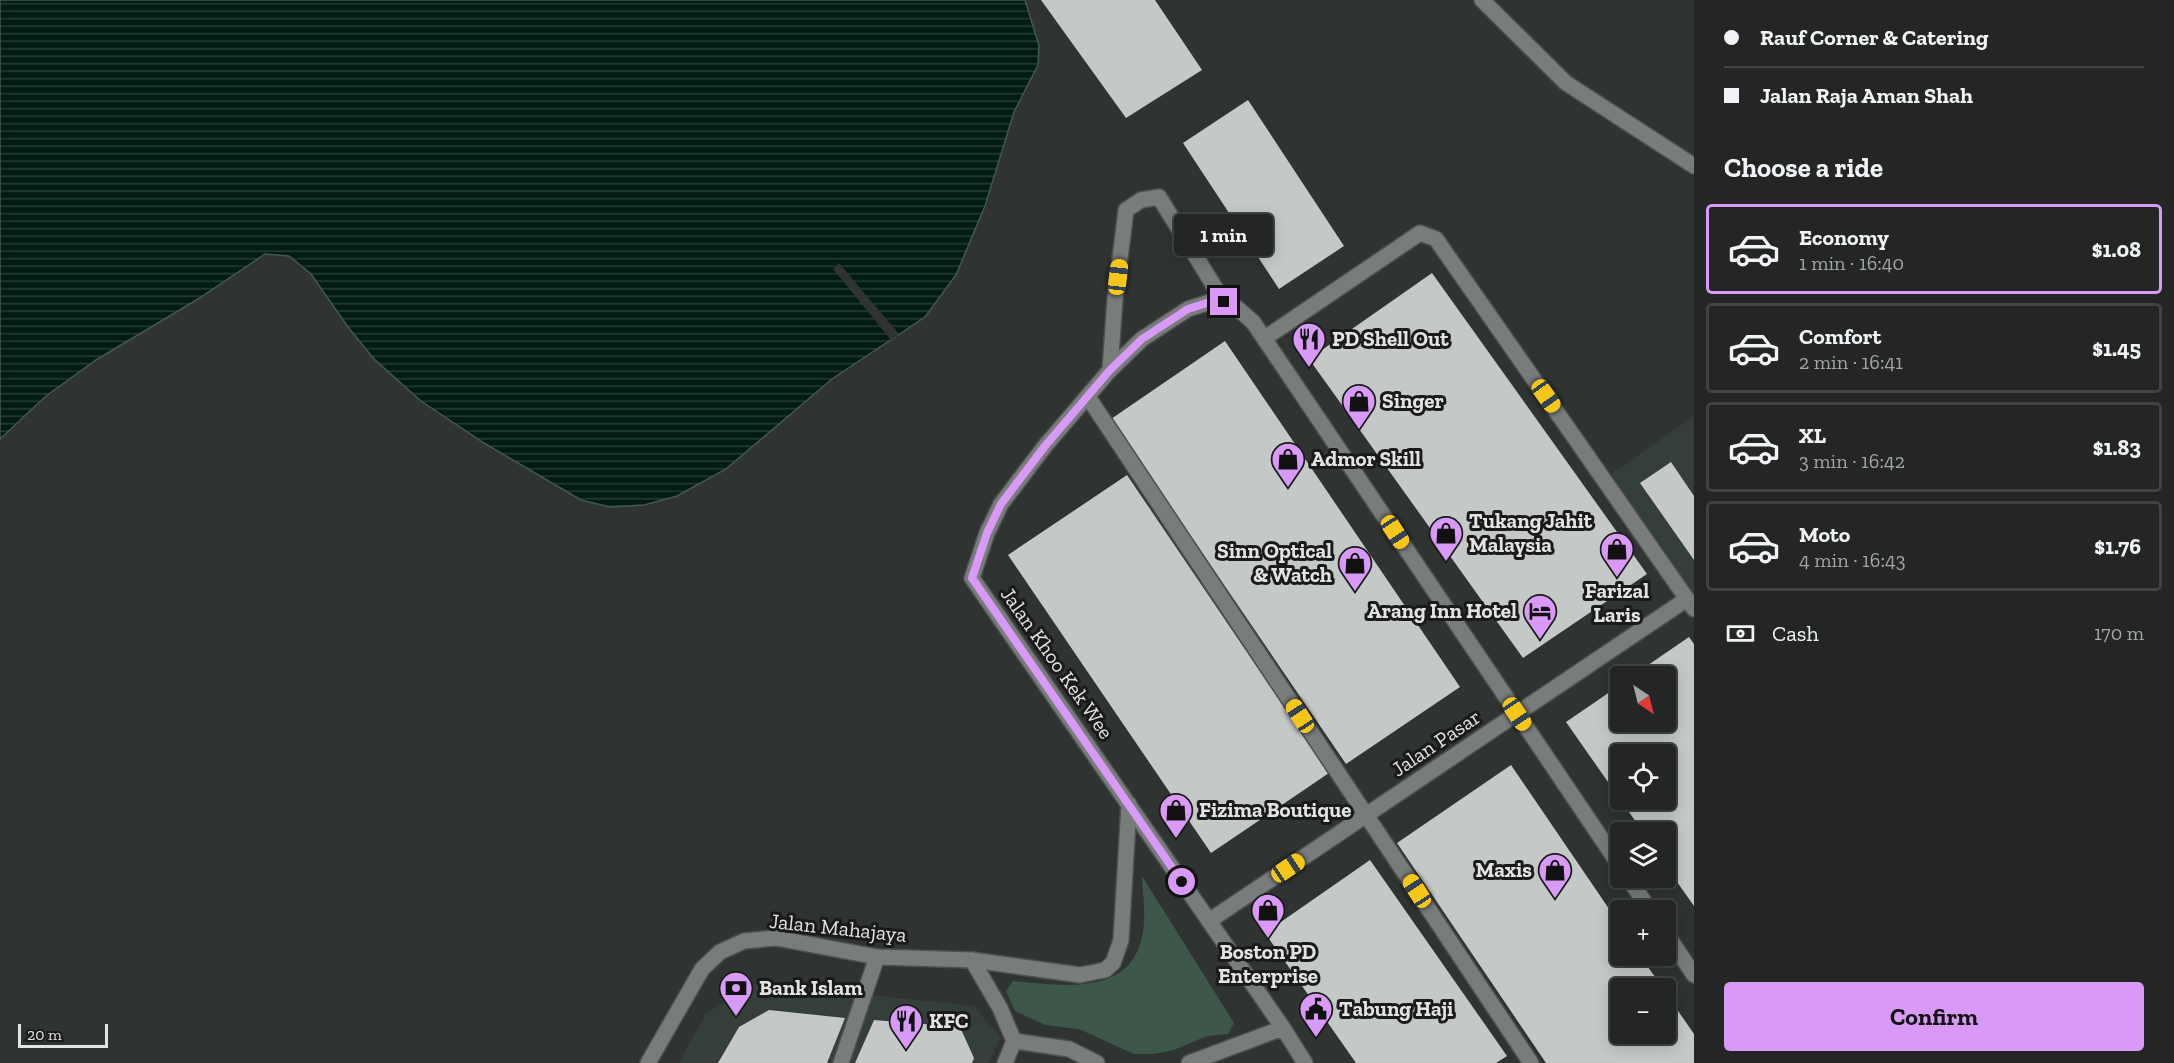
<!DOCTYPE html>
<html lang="en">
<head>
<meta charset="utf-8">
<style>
	body { margin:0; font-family:"Zilla Slab",serif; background:#2f3232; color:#f1f3f6; height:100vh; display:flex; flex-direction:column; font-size:22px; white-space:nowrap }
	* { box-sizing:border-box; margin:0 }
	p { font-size:20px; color:#a3a5a7 }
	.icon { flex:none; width:33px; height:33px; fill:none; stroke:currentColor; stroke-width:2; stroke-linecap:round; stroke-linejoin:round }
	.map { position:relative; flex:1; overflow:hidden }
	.drawer { display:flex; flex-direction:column; background:#232625; width:480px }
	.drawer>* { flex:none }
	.hud { display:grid; align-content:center; height:132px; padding:0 30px; background:#232625 }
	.needle { width:39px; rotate:145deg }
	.tools { position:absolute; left:1610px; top:666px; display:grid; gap:12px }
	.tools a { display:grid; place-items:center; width:66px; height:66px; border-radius:6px; background:#232625; box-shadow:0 3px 15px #0003,0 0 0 2px #404342; font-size:30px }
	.scale { position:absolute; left:18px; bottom:15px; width:90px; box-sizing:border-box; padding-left:6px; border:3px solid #e1e4e2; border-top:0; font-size:16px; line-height:21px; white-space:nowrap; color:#e1e4e2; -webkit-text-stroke:4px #191a19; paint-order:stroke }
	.end { position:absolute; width:27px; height:27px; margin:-14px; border:8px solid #d99af7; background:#111; box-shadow:0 0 0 3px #111 }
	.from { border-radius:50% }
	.bubble { position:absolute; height:42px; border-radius:6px; background:#232625; box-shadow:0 3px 15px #0003,0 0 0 2px #404342; font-size:20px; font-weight:700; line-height:42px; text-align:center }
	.car { position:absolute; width:18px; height:36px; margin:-18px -9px; border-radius:8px; box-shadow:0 0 4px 2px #0007; background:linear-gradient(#f5c518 24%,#345 0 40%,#f5c518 0 76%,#345 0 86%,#f5c518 0) }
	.hud b { display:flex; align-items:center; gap:21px; height:57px; font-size:22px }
	.hud b+b { border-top:2px solid #404342 }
	.hud i { width:15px; height:15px; background:#f1f3f6 }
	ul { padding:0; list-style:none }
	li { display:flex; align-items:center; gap:18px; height:90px; margin:0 12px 9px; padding:0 18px; border:3px solid #404342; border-radius:6px }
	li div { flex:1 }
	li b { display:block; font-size:22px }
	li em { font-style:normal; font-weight:700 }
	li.current { border-color:#d99af7 }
	li>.icon { width:54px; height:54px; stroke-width:1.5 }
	h2 { padding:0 30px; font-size:27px; line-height:72px }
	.pay { display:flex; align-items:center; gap:15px; height:66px; padding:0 30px; font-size:22px }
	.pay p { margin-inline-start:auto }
	.primary-button { display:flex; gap:12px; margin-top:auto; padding:12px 30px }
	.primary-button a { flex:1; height:69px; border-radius:6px; background:#d99af7; color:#111; font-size:24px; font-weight:700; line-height:69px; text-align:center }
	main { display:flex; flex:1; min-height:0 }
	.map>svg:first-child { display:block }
	.built { fill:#353f3a }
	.green { fill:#3d584b }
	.water { fill:url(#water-rules); stroke:#445850; stroke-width:1.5 }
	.pier { fill:#2f3331 }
	.building { fill:#c4c8c6; fill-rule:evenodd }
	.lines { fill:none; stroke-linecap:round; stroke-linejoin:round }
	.lane-casing { stroke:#4c4f4d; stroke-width:18 }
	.street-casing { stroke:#4c4f4d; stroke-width:18 }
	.secondary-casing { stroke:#4c4f4d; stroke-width:18 }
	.lane { stroke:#787c7a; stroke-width:15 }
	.street { stroke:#787c7a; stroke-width:15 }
	.secondary { stroke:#787c7a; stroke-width:15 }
	.route { stroke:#d99af7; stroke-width:8 }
	.labels { text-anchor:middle; stroke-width:6; stroke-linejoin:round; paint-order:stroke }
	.poi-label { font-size:21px; font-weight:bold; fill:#e1e4e2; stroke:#191a19; text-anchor:start }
	.street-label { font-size:21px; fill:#e1e4e2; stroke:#191a19 }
</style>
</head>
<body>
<main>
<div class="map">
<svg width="1694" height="1063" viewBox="0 0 1694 1063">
	<defs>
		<pattern id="water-rules" width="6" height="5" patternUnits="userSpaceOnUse" patternTransform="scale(1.5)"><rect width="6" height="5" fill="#011c12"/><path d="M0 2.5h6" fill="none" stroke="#263d34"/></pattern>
	</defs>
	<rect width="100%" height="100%" fill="#2f3331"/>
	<path class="built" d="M1694 416V593L1611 474Z
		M758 983 974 1006 1000 1037 989 1063H679L706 1013Z"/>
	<path class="green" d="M1142 876 1234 1023 1228 1034 1207 1036 1174 1050 1154 1054H1134L1079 1029 1045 1025 1015 1011 1006 991 1013 981C1058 985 1126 997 1141 941 1147 920 1143 897 1142 876Z"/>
	<path class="water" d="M0 0H1025L1039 46 1038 65 1014 112 985 206 956 275 925 317 832 379 726 469 677 496 644 505 610 507 581 500 484 443 421 401 374 359 348 327 311 274 289 256 265 254 198 299 96 360 46 396 0 439Z"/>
	<path class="pier" d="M839 263 899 334 891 340 833 269Z"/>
	<path class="building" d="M1041 0H1155L1202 70 1126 118Z
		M1248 100 1344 246 1279 289 1183 143Z
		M1432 273 1647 574 1523 658 1309 359Z
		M1225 341 1460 687 1346 764 1111 419Z
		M1671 462 1694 496V560L1640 483Z
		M1127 475 1329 773 1211 853 1008 555Z
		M1689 637 1694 644V906L1665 865V832H1643L1566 722 1620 685V722H1665V676H1632ZM1620 754H1665V800H1620Z
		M1511 765 1620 925V956H1640L1663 988H1620V1034H1665V992L1694 1034V1063H1546L1397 843Z
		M1370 860 1507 1056 1496 1063H1356L1265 933Z
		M769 1010 845 1018 827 1063H718L739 1027Z
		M874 1020 960 1027 974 1058 972 1063H855Z"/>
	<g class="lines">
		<defs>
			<path id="lane" d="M1482 0 1566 83 1694 166
				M1265 338 1420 233 1436 239 1694 609
				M1110 370 1115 299 1126 210 1141 200 1159 197 1224 302
				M1088 397 1531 1063
				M841 1063 877 957"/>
			<path id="street" d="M1209 921 1687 599
				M972 960 1000 1008 1014 1041 1005 1063
				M1014 1041 1069 1049 1097 1063"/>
			<path id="secondary" d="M1628 878 1650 910
				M1665 932 1694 975
				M648 1063 702 969 720 952 744 941 776 938 877 957 972 960 1080 975 1105 970 1113 963 1121 940 1129 804
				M1189 1063 1283 1028
				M1305 1063 1283 1028 972 578 987 533 1001 504 1045 446 1110 370 1142 339 1188 309 1213 301 1224 302 1237 308 1253 322 1620 866"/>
		</defs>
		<use href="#lane" class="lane-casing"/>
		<use href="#street" class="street-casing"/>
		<use href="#secondary" class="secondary-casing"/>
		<use href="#lane" class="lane"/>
		<use href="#street" class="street"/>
		<use href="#secondary" class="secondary"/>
	</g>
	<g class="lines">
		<path class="route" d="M1182 882 972 578 987 533 1001 504 1045 446 1110 370 1142 339 1188 309 1213 301 1224 302"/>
	</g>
	<defs>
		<symbol id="restaurant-pin" viewBox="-11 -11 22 30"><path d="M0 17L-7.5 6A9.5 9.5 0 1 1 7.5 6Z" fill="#d99af7" stroke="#191a19"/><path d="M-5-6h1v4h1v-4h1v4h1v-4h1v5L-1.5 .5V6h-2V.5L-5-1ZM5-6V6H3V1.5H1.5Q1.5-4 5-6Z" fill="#111"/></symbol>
		<symbol id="shop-pin" viewBox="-11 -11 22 30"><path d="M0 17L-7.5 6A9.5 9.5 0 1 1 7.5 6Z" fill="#d99af7" stroke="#191a19"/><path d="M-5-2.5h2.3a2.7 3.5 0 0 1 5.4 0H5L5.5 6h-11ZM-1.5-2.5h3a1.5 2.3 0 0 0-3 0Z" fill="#111"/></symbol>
		<symbol id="hotel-pin" viewBox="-11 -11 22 30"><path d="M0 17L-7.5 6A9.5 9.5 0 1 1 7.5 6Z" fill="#d99af7" stroke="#191a19"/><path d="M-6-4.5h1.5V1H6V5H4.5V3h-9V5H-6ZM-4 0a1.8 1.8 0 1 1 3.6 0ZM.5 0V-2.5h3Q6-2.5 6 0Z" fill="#111"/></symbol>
		<symbol id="bank-pin" viewBox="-11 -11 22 30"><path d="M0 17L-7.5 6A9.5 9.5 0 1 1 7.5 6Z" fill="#d99af7" stroke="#191a19"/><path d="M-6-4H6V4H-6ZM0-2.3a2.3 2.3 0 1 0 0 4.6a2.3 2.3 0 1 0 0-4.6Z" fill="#111"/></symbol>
		<symbol id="civic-pin" viewBox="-11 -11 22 30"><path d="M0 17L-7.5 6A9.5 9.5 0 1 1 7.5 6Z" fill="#d99af7" stroke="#191a19"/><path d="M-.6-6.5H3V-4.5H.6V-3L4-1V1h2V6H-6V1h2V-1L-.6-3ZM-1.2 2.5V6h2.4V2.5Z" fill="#111"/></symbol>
	</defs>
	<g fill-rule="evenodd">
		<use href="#restaurant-pin" x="1290" y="320" width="38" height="52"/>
		<use href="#shop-pin" x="1340" y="382" width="38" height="52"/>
		<use href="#shop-pin" x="1269" y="440" width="38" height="52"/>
		<use href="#shop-pin" x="1427" y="514" width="38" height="52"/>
		<use href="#shop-pin" x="1598" y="530" width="38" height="52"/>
		<use href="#shop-pin" x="1336" y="544" width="38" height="52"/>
		<use href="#hotel-pin" x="1521" y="592" width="38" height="52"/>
		<use href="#shop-pin" x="1157" y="791" width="38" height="52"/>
		<use href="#shop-pin" x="1536" y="851" width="38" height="52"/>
		<use href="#shop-pin" x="1249" y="891" width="38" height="52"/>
		<use href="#bank-pin" x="717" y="969" width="38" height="52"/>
		<use href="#civic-pin" x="1297" y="990" width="38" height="52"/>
		<use href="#restaurant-pin" x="887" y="1002" width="38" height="52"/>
	</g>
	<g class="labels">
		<g class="poi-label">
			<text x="1332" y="346">PD Shell Out</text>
			<text x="1382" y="408">Singer</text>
			<text x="1311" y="466">Admor Skill</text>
			<text x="1469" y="528">Tukang Jahit<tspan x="1469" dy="24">Malaysia</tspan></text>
			<text x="1332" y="558" text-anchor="end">Sinn Optical<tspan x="1332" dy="24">&amp; Watch</tspan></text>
			<text x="1617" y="598" text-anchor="middle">Farizal<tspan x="1617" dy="24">Laris</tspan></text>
			<text x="1517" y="618" text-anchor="end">Arang Inn Hotel</text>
			<text x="1199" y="817">Fizima Boutique</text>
			<text x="1532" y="877" text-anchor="end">Maxis</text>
			<text x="1268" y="959" text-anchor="middle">Boston PD<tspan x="1268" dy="24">Enterprise</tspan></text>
			<text x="759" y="995">Bank Islam</text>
			<text x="1339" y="1016">Tabung Haji</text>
			<text x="929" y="1028">KFC</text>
		</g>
		<g class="street-label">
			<text transform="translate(1057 663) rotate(55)" y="7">Jalan Khoo Kek Wee</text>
			<text transform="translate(1436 743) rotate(-34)" y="7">Jalan Pasar</text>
			<text transform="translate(838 928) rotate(6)" y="7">Jalan Mahajaya</text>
		</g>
	</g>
</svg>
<div class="tools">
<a><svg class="needle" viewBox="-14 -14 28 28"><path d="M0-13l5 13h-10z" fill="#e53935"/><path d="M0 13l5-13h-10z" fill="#a3a5a7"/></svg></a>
<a><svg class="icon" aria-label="locate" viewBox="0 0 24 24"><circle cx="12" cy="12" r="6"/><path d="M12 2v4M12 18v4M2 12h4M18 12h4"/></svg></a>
<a><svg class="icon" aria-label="layers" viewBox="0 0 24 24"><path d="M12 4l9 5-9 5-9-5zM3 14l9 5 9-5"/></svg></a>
<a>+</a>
<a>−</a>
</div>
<div class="scale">20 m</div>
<i class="end from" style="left:1182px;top:882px"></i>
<i class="end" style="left:1224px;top:302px"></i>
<div class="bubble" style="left:1174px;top:214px;width:99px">1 min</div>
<i class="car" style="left:1118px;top:277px;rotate:7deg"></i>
<i class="car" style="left:1546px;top:396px;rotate:145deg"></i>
<i class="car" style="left:1395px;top:532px;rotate:147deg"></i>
<i class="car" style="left:1517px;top:714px;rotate:146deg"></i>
<i class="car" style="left:1300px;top:716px;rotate:327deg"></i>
<i class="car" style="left:1288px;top:868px;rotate:56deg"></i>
<i class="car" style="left:1417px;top:891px;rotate:327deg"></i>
</div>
<section class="drawer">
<div class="hud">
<b><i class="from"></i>Rauf Corner &amp; Catering</b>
<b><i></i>Jalan Raja Aman Shah</b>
</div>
<h2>Choose a ride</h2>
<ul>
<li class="current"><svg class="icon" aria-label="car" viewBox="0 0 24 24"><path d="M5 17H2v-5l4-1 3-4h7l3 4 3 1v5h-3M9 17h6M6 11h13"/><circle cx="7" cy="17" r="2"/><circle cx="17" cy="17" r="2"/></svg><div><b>Economy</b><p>1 min · 16:40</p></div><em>$1.08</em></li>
<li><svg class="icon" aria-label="car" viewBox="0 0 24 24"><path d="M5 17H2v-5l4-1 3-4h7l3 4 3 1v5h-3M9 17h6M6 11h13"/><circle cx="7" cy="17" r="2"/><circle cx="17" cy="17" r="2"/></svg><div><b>Comfort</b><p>2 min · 16:41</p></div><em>$1.45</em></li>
<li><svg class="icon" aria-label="car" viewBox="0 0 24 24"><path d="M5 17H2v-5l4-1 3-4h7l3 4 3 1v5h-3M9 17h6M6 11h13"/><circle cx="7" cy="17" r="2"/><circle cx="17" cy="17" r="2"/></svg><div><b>XL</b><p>3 min · 16:42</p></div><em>$1.83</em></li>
<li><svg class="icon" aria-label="car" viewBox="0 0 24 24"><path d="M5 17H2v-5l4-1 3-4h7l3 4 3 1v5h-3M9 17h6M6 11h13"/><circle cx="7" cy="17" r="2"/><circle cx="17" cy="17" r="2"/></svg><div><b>Moto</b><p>4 min · 16:43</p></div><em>$1.76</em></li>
</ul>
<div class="pay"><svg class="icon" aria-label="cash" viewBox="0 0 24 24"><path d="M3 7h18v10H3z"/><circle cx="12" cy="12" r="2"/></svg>Cash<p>170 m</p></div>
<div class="primary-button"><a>Confirm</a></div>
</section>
</main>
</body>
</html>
